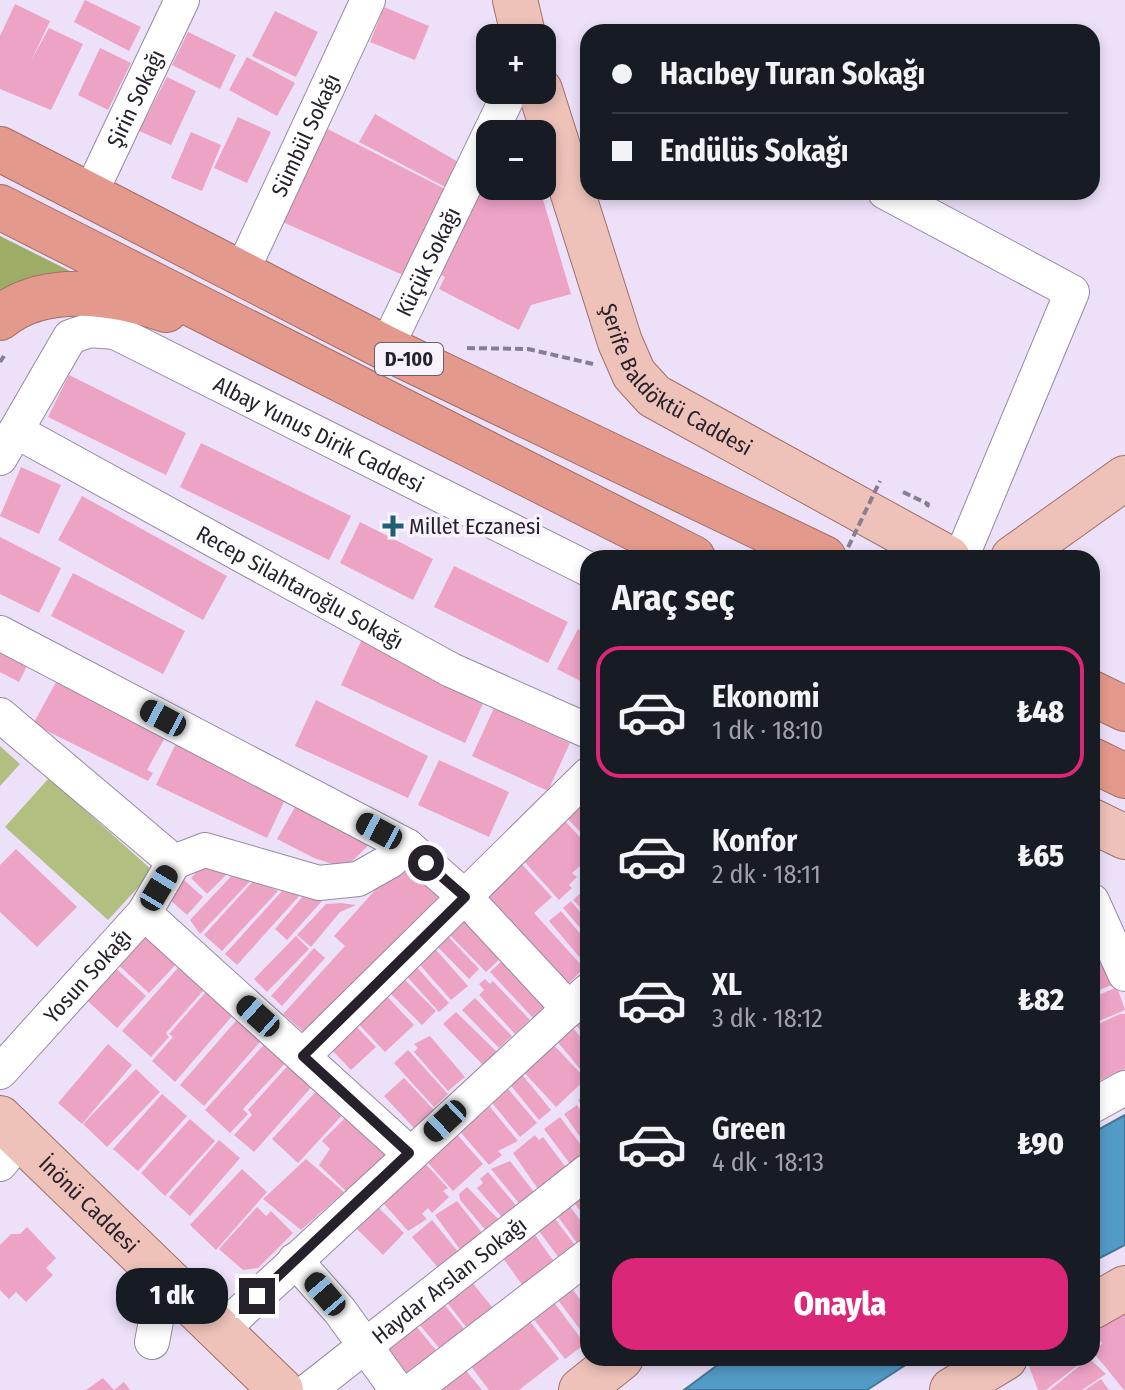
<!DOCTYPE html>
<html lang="tr">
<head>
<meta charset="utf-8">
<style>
	body { margin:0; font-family:"Fira Sans Condensed",sans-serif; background:#242831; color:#f1f3f6; height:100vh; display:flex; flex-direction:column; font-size:30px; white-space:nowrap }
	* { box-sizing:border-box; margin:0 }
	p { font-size:26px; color:#9ea1a6 }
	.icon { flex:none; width:44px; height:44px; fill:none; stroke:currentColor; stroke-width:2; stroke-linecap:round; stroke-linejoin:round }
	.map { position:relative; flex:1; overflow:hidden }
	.panel { position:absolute; left:580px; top:550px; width:520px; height:816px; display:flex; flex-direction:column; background:#171b24; border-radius:24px; box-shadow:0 4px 12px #0003 }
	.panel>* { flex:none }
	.banner { position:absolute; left:580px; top:24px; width:520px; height:176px; border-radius:24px; box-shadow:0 4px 12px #0003; display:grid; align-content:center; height:176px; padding:0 32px; background:#171b24 }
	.tools { position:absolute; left:476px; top:24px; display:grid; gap:16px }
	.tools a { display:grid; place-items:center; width:80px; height:80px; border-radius:16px; background:#171b24; box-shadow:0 4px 12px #0003; font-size:40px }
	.end { position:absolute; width:36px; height:36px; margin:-18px; border:10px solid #26212b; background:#fff; box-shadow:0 0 0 4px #fff }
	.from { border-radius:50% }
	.bubble { position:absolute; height:56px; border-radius:24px; background:#171b24; box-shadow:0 4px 12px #0003; font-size:26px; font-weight:800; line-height:56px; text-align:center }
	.car { position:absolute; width:24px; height:48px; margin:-24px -12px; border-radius:10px; box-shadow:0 0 6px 2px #0007; background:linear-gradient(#222 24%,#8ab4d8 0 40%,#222 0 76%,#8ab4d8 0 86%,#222 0) }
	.banner b { display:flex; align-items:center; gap:28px; height:76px; font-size:30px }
	.banner b+b { border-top:2px solid #363941 }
	.banner i { width:20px; height:20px; background:#f1f3f6 }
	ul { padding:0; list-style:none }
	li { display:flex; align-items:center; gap:24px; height:132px; margin:0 16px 12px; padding:0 16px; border:4px solid transparent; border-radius:24px }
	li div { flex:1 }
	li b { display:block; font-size:30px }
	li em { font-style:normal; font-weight:800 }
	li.selected { border-color:#db2777 }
	li>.icon { width:72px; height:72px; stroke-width:1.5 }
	h2 { padding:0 32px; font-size:36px; line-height:96px }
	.button { display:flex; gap:16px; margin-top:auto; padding:16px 32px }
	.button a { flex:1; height:92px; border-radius:24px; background:#db2777; color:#fff; font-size:32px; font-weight:800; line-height:92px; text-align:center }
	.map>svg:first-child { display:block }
	.green { fill:#b1bf81 }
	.forest { fill:#9ead65 }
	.water { fill:#539bc7; stroke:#467698; stroke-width:2 }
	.building { fill:#eda3c4 }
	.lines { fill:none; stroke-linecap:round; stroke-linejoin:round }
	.minor-casing { stroke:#958aa1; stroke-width:36 }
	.major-casing { stroke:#a16f69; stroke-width:46 }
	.highway-casing { stroke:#a16f69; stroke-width:46 }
	.path { stroke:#877e8f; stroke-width:4; stroke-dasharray:8 4; stroke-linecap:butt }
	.minor { stroke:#fff; stroke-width:34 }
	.major { stroke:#eec2b9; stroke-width:44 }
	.highway { stroke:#e3998b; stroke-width:44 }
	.path-bridge { stroke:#877e8f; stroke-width:4; stroke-dasharray:8 4; stroke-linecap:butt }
	.route { stroke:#26212b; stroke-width:10 }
	.poi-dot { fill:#1f5f74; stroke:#f7f2fc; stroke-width:3 }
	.labels { text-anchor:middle; stroke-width:7; stroke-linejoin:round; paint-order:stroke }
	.shield { fill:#f7f2fc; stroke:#65606a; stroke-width:2 }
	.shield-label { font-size:20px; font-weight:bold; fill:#26212b }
	.street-label { font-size:22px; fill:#26212b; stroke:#f7f2fc }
	.poi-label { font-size:22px; fill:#26212b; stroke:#f7f2fc; text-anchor:start }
</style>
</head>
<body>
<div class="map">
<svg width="1125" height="1390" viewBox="0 0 1125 1390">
	<rect width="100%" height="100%" fill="#ede1fa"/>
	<path class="green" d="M0 746 20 764 0 786Z
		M49 778 153 871 108 920 5 827Z"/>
	<path class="forest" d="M0 236 86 279 0 302Z"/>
	<path class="water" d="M1125 1115V1245L1092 1262V1133Z
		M727 1358H903L907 1364 867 1390H684Z"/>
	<path class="building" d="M85 0 141 27 129 51 74 22Z
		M15 4 50 21 31 61 49 28 83 44 51 110 0 89V36Z
		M384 7 429 26 415 60 370 42Z
		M275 11 318 32 296 77 252 56Z
		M188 32 236 55 220 89 172 65Z
		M100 48 131 63 108 110 78 95Z
		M247 57 295 83 277 116 229 90Z
		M167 77 196 91 171 145 139 131Z
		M375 114 460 163 449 189 359 142Z
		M238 117 271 132 247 183 214 168Z
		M314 122 447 190 403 275 271 217Z
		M191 132 221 145 202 191 171 178Z
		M490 179V186H539L571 294 531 305 519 330 439 289 445 277 433 271 473 193 486 187Z
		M69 375 186 433 166 475 48 417Z
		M201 443 351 516 329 560 180 487Z
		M21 467 61 485 39 534 0 516Z
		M82 496 227 576 203 620 58 540Z
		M360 522 433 559 413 600 340 563Z
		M0 537 61 568 39 613 0 594Z
		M454 566 568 622 548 663 434 607Z
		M73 573 185 631 163 674 51 616Z
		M578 629 588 634V685L557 669Z
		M362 639 486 697 465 743 341 685Z
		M0 645 32 656 19 682 0 672Z
		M59 677 168 732 147 770 153 773 148 781 33 724Z
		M316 700 428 756 408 798 295 746Z
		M494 708 570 743 548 791 472 756Z
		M178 739 289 791 267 838 156 785Z
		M439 760 509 792 489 837 418 805Z
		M588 787V840L561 812Z
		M299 800 376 838 345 868 314 858 277 839Z
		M557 812 588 846V859L572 873 577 877 569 885 572 888 559 900 522 859Z
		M16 849 77 907 37 947 0 912V865Z
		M211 857 233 868 207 894 191 878Z
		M403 859 444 897 313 1040 283 1014 345 946 334 936Z
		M517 859 552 897 534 913 584 968 563 989 476 896Z
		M237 870 253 878 200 934 190 920Z
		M255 879 278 891 222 951 204 935Z
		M184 880 203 897 187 915 168 898Z
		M588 886V915L573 900Z
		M282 891 300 895 237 965 225 954Z
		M304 895 322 901 287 940 275 929Z
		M571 901 588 921V937L563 908Z
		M341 903 356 905 340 912 311 947 297 935 326 904Z
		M462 911 504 955 486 972 444 929Z
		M561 911 588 943 586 965 549 921Z
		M1092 922 1117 983 1092 993Z
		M145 926 180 960 149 993 113 960Z
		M443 931 479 969 469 979 432 941Z
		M296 936 309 949 267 992 254 979Z
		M430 943 468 986 451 1000 414 958Z
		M314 948 325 958 282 1006 271 996Z
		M506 957 550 1004 534 1019 490 972Z
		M184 961 210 983 166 1033 169 1037 151 1057 122 1031Z
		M110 963 146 996 117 1028 81 995Z
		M413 963 449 1003 439 1012 403 972Z
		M397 972 436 1011 422 1025 383 986Z
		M485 979 490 984 493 981 530 1020 515 1034 479 995 484 990 479 984Z
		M212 985 239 1008 175 1082 152 1061 173 1037 169 1034Z
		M1117 987 1125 1010 1092 1024V998Z
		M380 989 414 1025 385 1052 351 1016Z
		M475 998 512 1036 499 1048 462 1010Z
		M588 1007V1040L572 1020Z
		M456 1012 497 1052 483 1065 443 1024Z
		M242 1014 266 1035 204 1106 180 1085Z
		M1120 1014H1125V1069L1092 1084V1027Z
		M351 1021 376 1047 351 1070 326 1044Z
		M568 1022 588 1046V1079L552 1035Z
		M430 1036 465 1077 448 1091 414 1052 418 1048 414 1044Z
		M269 1039 290 1058 243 1109 248 1114 230 1133 205 1110Z
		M550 1041 586 1079 556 1107 520 1068Z
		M108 1044 132 1065 82 1124 58 1103Z
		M408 1050 448 1094 434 1107 394 1063Z
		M292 1061 316 1082 254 1152 234 1135 252 1115 248 1110Z
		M136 1069 160 1092 107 1147 83 1124Z
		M520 1072 551 1110 539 1120 508 1082Z
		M404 1078 434 1110 414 1128 384 1096Z
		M504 1084 537 1123 520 1137 488 1098Z
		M320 1087 346 1111 298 1163 272 1139Z
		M588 1092V1113L578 1100Z
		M162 1094 187 1116 138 1171 113 1149Z
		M486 1102 518 1141 498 1151 502 1155 489 1165 456 1127Z
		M577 1105 588 1121V1148L564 1114Z
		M350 1113 389 1151 348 1193 319 1165 330 1149 322 1141Z
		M560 1117 588 1154 573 1168 544 1129Z
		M190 1119 215 1141 165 1196 141 1173Z
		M454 1131 483 1164 453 1191 424 1158Z
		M535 1135 539 1140 543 1137 568 1170 540 1192 513 1153Z
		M219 1140 240 1158 190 1216 169 1197Z
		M306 1159 344 1192 301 1230 263 1199Z
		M421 1159 448 1188 443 1191 449 1197 432 1213 428 1208 422 1214 427 1219 408 1231 378 1197Z
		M510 1161 537 1196 522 1207 491 1169Z
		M242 1169 267 1192 216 1250 190 1225Z
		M488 1172 520 1210 506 1222 477 1188 483 1183 480 1179Z
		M588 1182V1221L569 1196Z
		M467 1187 501 1222 488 1233 460 1200 459 1194Z
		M457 1201 486 1238 464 1255 435 1215Z
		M566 1201 588 1231V1241L580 1247 553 1210Z
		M373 1202 404 1233 383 1255 352 1224Z
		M257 1207 266 1216 271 1211 293 1233 258 1268 243 1270 219 1249Z
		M549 1211 578 1249 562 1262 533 1223Z
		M432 1220 460 1254 440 1270 412 1237Z
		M27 1227 56 1258 46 1268 53 1275 26 1302 16 1292 9 1299 0 1290V1245L11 1234H20Z
		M530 1228 557 1266 525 1289 498 1251Z
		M467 1276 496 1312 470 1332 442 1296Z
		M573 1290 588 1310V1340L558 1300Z
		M439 1298 469 1335 445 1355 414 1318Z
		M553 1301 585 1344 565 1359 532 1317Z
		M1125 1305V1390H1124L1094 1353 1102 1343 1092 1330V1316Z
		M526 1316 559 1359 519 1390H489L467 1361Z
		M411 1320 440 1355 410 1379 381 1344Z
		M1026 1358H1087L1046 1390H1038Z
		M1089 1358 1106 1374 1082 1390H1050Z
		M459 1362 482 1390H426Z
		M103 1378 114 1390 124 1382 130 1390H86Z
		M1101 1379 1109 1390H1085Z"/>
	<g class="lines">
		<defs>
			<g id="minor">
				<path d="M885 192 1072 292 961 558"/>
				<path id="s1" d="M89 196 182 0"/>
				<path id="s2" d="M242 271 368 0"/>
				<path id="s3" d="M386 348 511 90"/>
				<path id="s4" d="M16 431 451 670 588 731"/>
				<path id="s5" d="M0 458 70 337 90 330 115 332 588 569"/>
				<path d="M0 633 407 846 465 897 569 1009"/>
				<path d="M0 715 174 862"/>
				<path d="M174 862 205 850 319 883 358 879 390 861 407 846"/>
				<path d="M1092 901 1125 974"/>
				<path d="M144 913 409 1153"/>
				<path d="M303 1056 588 775"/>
				<path id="s6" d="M0 1072 144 913 174 862"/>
				<path d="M1092 1106 1125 1088"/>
				<path d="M0 1164 21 1138"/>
				<path d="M295 1260 340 1311 397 1390"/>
				<path d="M218 1333 588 991"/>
				<path d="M152 1342 164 1279"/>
				<path id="s7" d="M309 1390 588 1171"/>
				<path d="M413 1390 588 1256"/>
			</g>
			<g id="major">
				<path d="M515 0 524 38"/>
				<path id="s8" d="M540 90 620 342 634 374 654 396 948 558"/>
				<path d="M1013 558 1125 478"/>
				<path d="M1092 821 1125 837"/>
				<path id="s9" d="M0 1118 281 1390"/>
				<path d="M1092 1307 1125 1288"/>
				<path d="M581 1390 621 1358"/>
				<path d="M952 1390 1005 1358"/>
			</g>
			<path id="highway" d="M0 149 386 348 824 558
				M0 207 693 558
				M0 318C44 281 116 293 166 310
				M1092 693 1125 709
				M1092 760 1125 776"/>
		</defs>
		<use href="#minor" class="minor-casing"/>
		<use href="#major" class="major-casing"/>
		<use href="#highway" class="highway-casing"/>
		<path class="path" d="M467 348 528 349 593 364
			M0 362 4 356
			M903 492 928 504 927 507"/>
		<use href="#minor" class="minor"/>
		<use href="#major" class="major"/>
		<use href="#highway" class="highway"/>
		<path class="path-bridge" d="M843 558 880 481"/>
	</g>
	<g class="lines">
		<path class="route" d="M257 1296 409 1153 303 1056 465 897 426 863"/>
	</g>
	<path class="poi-dot" d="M389 514h8v8h8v8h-8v8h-8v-8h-8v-8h8z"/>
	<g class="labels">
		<rect class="shield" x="375" y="343" width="68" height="32" rx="6"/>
		<g class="shield-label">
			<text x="409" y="366">D-100</text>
		</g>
		<g class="street-label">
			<text dy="8" stroke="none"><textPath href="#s1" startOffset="108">Şirin Sokağı</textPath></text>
			<text dy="8" stroke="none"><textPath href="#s2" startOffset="150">Sümbül Sokağı</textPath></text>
			<text dy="8" stroke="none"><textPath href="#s3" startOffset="96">Küçük Sokağı</textPath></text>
			<text dy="8" stroke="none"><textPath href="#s8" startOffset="332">Şerife Baldöktü Caddesi</textPath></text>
			<text dy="8" stroke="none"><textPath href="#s5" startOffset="414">Albay Yunus Dirik Caddesi</textPath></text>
			<text dy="8" stroke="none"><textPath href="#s4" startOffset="324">Recep Silahtaroğlu Sokağı</textPath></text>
			<text dy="8" stroke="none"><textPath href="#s6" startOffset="130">Yosun Sokağı</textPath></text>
			<text dy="8" stroke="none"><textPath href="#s9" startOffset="124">İnönü Caddesi</textPath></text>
			<text dy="8" stroke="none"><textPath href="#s7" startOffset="178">Haydar Arslan Sokağı</textPath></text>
		</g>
		<g class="poi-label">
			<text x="409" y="534">Millet Eczanesi</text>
		</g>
	</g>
</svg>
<div class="tools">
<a>+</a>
<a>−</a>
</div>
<i class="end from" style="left:426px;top:863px"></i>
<i class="end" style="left:257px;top:1296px"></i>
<div class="bubble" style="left:116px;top:1268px;width:112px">1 dk</div>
<i class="car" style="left:163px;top:718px;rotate:298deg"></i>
<i class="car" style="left:379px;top:831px;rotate:298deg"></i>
<i class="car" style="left:159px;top:888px;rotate:31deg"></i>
<i class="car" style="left:258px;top:1016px;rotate:312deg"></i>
<i class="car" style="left:445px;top:1121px;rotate:227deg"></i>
<i class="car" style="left:325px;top:1294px;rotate:319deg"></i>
<div class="banner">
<b><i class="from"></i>Hacıbey Turan Sokağı</b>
<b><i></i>Endülüs Sokağı</b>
</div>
<section class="panel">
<h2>Araç seç</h2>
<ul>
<li class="selected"><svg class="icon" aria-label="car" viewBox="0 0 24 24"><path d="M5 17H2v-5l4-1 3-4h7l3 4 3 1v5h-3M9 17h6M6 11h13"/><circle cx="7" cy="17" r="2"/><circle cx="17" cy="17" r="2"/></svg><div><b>Ekonomi</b><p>1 dk · 18:10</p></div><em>₺48</em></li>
<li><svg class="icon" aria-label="car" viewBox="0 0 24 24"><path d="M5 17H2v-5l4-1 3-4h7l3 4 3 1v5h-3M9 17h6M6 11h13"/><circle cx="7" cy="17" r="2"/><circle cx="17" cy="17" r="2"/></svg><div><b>Konfor</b><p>2 dk · 18:11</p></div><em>₺65</em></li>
<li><svg class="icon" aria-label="car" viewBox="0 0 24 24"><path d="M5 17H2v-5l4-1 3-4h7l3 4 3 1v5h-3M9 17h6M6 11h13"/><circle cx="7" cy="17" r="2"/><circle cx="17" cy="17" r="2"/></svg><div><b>XL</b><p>3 dk · 18:12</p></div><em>₺82</em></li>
<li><svg class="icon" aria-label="car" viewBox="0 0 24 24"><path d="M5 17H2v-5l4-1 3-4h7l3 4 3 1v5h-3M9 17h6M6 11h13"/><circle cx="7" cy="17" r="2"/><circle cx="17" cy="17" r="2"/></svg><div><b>Green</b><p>4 dk · 18:13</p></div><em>₺90</em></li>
</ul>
<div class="button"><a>Onayla</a></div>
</section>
</div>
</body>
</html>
